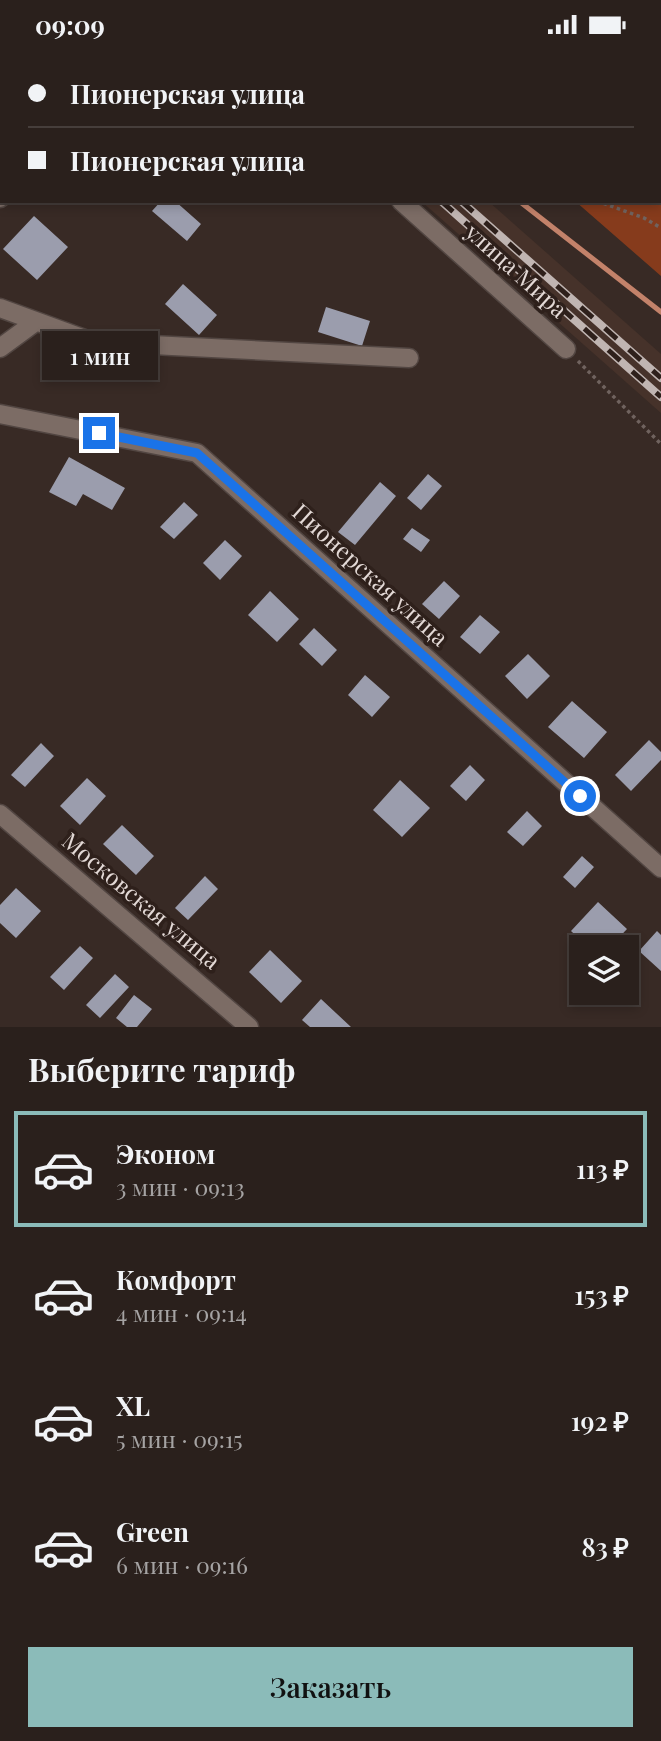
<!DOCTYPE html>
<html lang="ru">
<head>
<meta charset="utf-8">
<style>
	body { margin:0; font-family:"Playfair Display",serif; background:#322825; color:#f1f3f6; height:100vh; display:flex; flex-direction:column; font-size:26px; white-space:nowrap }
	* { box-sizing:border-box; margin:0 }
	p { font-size:23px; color:#a5a3a3 }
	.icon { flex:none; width:38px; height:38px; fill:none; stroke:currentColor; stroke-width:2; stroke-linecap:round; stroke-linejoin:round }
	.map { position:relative; height:978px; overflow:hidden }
	.sheet { display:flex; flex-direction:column; background:#2a201c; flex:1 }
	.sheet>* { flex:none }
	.top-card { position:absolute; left:0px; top:0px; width:662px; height:154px; box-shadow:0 4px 10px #0003,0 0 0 2px #463e3b; display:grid; align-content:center; height:154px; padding:0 28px; background:#2a201c }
	.controls { position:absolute; left:569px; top:886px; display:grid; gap:14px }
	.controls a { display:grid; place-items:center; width:70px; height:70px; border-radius:0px; background:#2a201c; box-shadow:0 4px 10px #0003,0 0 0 2px #463e3b; font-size:35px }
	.end { position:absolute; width:32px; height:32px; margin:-16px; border:9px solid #1a73e8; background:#fff; box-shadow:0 0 0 4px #fff }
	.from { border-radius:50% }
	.bubble { position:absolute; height:49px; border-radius:0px; background:#2a201c; box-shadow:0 4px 10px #0003,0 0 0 2px #463e3b; font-size:23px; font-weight:600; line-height:49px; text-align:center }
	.top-card b { display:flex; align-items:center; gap:24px; height:66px; font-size:26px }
	.top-card b+b { border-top:2px solid #463e3b }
	.top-card i { width:18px; height:18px; background:#f1f3f6 }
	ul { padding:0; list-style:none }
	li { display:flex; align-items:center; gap:21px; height:116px; margin:0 14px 10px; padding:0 14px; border:4px solid transparent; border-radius:0px }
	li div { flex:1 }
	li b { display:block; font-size:26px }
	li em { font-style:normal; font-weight:600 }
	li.selected { border-color:#8bbbb9 }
	li>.icon { width:63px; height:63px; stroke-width:1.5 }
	h2 { padding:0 28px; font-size:32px; line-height:84px }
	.primary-button { display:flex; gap:14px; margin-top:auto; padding:14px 28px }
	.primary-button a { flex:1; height:80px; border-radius:0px; background:#8bbbb9; color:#111; font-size:28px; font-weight:600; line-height:80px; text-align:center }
	.status { display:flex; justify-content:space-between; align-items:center; height:49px; padding:0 35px; background:#2a201c; direction:ltr }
	.status svg { height:19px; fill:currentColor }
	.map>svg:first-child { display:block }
	.built { fill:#46322a }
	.green { fill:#863b1c }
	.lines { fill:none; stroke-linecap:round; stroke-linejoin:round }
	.stream { stroke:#c3826a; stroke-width:5 }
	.building { fill:#9b9dad }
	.street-casing { stroke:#524642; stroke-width:21 }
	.path { stroke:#70635f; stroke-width:3.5; stroke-dasharray:3.5 3.5; stroke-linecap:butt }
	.street { stroke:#7c6c65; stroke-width:18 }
	.rail-casing { stroke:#c0b5b2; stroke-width:8 }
	.rail { stroke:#2e201b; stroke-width:5; stroke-dasharray:16; stroke-linecap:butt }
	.route { stroke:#1a73e8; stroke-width:9 }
	.labels { text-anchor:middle; stroke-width:7; stroke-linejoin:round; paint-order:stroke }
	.street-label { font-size:23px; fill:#e3d9d6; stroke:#2e201b }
</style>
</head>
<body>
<div class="status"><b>09:09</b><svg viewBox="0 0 49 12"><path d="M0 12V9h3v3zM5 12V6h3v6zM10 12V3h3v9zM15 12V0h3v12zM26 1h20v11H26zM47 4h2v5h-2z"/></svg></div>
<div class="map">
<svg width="661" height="978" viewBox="0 0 661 978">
	<rect width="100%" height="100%" fill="#382a25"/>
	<path class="built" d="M421 152H488L661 305V364Z"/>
	<path class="green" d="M661 117V227L575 152H660Z"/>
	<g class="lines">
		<path class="stream" d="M349 0 351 2
			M519 152 661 263"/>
	</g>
	<path class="building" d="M161 152H175L201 175 187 192 152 162Z
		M34 167 68 198 37 231 3 200Z
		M183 235 217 266 199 286 165 255Z
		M326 258 370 272 362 297 318 283Z
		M69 408 125 439 112 461 83 445 76 457 49 443Z
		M428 425 442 437 421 461 407 449Z
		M380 433 396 447 355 496 338 483Z
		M184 453 198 466 174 490 160 478Z
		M412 479 430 491 421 503 403 490Z
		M225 491 242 507 220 531 203 514Z
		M444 532 460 547 439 570 422 555Z
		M270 542 299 570 277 593 248 566Z
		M480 566 500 583 480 605 460 588Z
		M314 579 337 601 322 617 299 595Z
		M528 605 550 627 527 650 505 627Z
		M365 626 390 648 372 668 348 646Z
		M572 652 607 683 584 709 548 678Z
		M649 691 661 703V711L631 742 615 726Z
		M41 694 54 707 25 738 11 726Z
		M470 716 485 731 466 752 450 737Z
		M87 729 106 747 80 776 60 757Z
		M400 731 430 759 402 788 373 761Z
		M527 762 542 777 523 797 507 783Z
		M122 776 154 807 136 826 103 795Z
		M582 807 594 818 575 839 563 828Z
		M205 827 218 840 188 871 175 859Z
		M16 839 41 862 16 889 0 874V856Z
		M598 853 627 880 610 898H588L571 882Z
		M657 882 661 886V922L639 902Z
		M80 897 93 909 64 941 50 928Z
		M270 901 302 932 281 954 249 923Z
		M115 925 129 938 100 969 86 956Z
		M134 946 152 960 137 978H127L116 969Z
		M321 950 351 978H310L302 971Z"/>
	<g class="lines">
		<defs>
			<path id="street" d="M230 0 232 2
				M123 2 124 0
				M0 149 2 147
				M401 152 566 300
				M0 259 93 293 409 309
				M0 299 34 274
				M0 365 197 404 661 819
				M0 765 249 978"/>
		</defs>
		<use href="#street" class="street-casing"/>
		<path class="path" d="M405 0 407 2
			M442 2 443 0
			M597 152 644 169 661 179
			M578 312 661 395"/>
		<use href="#street" class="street"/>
		<defs>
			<path id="rail" d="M269 0 271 2
				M289 0 291 2
				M441 152 661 348
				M461 152 661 329"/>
		</defs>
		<use href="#rail" class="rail-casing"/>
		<use href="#rail" class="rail"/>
	</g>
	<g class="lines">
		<path class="route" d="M99 384 197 404 580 747"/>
	</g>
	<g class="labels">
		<g class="street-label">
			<text transform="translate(516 222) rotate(42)" y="8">улица Мира</text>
			<text transform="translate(370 526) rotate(42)" y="8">Пионерская улица</text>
			<text transform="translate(141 852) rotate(40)" y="8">Московская улица</text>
		</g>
	</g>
</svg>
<div class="controls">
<a><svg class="icon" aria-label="layers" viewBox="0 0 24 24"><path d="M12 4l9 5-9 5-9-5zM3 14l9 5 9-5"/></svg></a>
</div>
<i class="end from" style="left:580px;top:747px"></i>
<i class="end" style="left:99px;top:384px"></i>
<div class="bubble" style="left:42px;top:282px;width:116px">1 мин</div>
<div class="top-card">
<b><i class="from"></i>Пионерская улица</b>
<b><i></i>Пионерская улица</b>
</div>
</div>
<section class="sheet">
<h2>Выберите тариф</h2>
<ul>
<li class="selected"><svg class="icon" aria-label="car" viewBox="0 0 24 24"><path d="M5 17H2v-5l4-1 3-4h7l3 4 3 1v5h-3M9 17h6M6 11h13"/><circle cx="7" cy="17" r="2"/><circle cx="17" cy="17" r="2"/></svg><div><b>Эконом</b><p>3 мин · 09:13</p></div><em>113 ₽</em></li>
<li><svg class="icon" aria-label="car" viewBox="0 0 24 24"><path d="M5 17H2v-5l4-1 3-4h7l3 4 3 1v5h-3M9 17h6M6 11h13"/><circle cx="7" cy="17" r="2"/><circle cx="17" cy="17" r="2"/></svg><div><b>Комфорт</b><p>4 мин · 09:14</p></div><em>153 ₽</em></li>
<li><svg class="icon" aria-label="car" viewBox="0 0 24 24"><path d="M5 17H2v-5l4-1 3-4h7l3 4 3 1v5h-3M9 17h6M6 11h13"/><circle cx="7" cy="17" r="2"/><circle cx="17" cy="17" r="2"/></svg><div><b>XL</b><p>5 мин · 09:15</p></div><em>192 ₽</em></li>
<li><svg class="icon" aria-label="car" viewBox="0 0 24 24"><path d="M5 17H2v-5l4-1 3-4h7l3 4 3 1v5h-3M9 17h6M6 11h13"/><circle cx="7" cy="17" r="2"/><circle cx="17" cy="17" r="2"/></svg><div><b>Green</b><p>6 мин · 09:16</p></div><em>83 ₽</em></li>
</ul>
<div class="primary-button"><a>Заказать</a></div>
</section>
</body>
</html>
